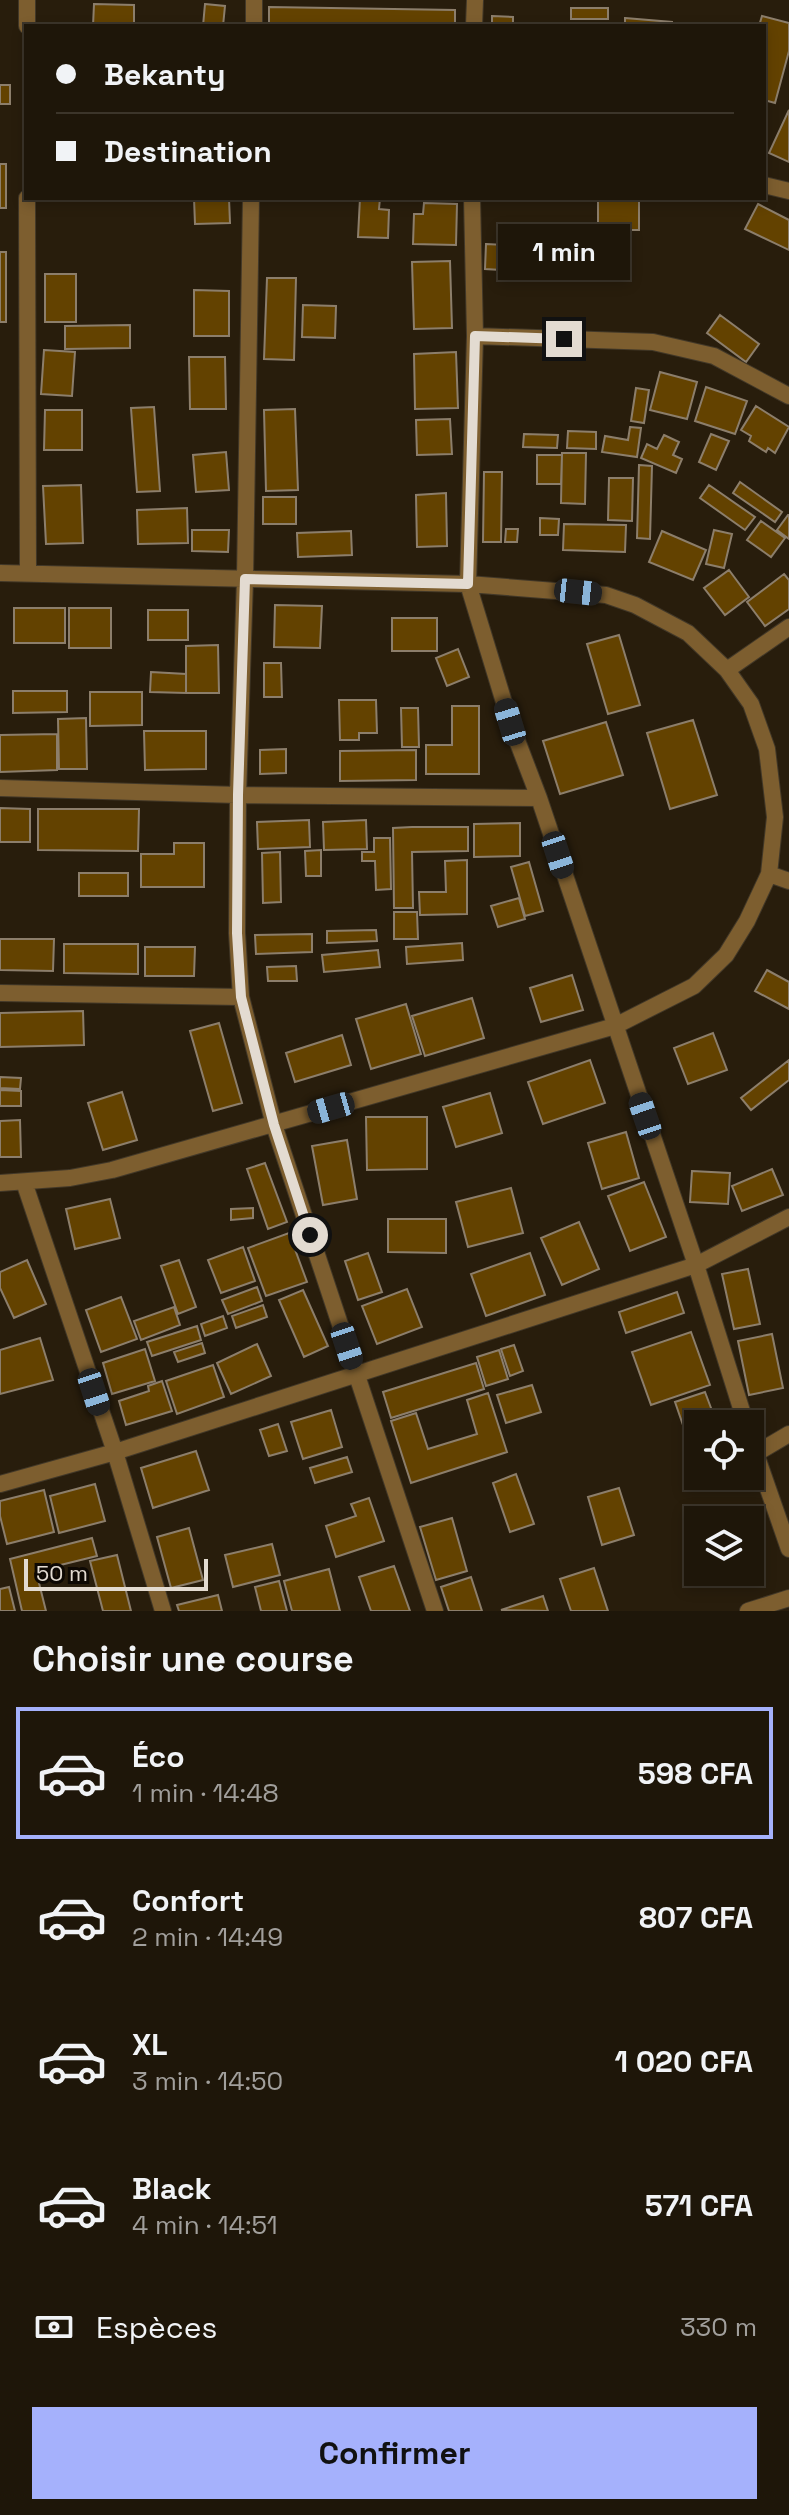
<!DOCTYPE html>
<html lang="fr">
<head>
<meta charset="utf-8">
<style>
	body { margin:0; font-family:"Space Grotesk",sans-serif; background:#2b2317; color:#f1f3f6; height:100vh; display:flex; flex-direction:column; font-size:30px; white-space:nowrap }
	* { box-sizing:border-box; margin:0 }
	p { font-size:26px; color:#a19f9c }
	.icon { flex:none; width:44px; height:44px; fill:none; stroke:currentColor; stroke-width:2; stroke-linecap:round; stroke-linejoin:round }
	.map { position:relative; height:1611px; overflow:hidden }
	.drawer { display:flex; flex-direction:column; background:#1e1609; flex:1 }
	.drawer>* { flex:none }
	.banner { position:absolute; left:24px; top:24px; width:742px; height:176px; border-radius:0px; box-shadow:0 4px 12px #0003,0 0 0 2px #3c352a; display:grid; align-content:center; height:176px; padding:0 32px; background:#1e1609 }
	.buttons { position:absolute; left:684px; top:1410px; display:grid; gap:16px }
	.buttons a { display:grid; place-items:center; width:80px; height:80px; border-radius:0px; background:#1e1609; box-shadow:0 4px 12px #0003,0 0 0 2px #3c352a; font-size:40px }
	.scale { position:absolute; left:24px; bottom:20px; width:184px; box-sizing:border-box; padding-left:8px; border:4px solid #e3dbd1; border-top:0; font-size:22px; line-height:28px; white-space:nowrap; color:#e3dbd1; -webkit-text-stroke:6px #0d0803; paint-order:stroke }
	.end { position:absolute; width:36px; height:36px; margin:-18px; border:10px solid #e3dbd1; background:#111; box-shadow:0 0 0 4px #111 }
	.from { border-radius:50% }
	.bubble { position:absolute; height:56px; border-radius:0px; background:#1e1609; box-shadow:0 4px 12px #0003,0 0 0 2px #3c352a; font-size:26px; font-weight:800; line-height:56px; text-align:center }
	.car { position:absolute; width:24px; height:48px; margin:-24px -12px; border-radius:10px; box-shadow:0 0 6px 2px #0007; background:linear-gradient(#222 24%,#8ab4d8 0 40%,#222 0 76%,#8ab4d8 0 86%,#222 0) }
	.banner b { display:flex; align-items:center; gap:28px; height:76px; font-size:30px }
	.banner b+b { border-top:2px solid #3c352a }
	.banner i { width:20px; height:20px; background:#f1f3f6 }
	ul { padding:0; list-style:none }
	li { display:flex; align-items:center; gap:24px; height:132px; margin:0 16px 12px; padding:0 16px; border:4px solid transparent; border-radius:0px }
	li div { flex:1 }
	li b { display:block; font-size:30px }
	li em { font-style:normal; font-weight:800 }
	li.current { border-color:#a5b1fc }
	li>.icon { width:72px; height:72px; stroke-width:1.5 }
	h2 { padding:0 32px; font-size:36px; line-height:96px }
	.pay { display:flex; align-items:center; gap:20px; height:88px; padding:0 32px; font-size:30px }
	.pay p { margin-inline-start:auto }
	.button { display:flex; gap:16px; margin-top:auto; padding:16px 32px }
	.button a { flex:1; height:92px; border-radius:0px; background:#a5b1fc; color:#111; font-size:32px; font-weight:800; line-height:92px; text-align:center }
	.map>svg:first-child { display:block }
	.building { fill:#634200; stroke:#8c7e6b; stroke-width:2 }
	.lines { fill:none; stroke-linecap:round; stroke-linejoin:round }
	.street-casing { stroke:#423828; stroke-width:18 }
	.street { stroke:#7d5e2f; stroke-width:16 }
	.route { stroke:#e3dbd1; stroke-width:10 }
</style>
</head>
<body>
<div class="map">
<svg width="789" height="1611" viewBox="0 0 789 1611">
	<rect width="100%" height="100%" fill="#281d0c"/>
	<path class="building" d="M94 4 134 5V26H93Z
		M205 4 225 6 223 26H203Z
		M269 7 455 10V26H269Z
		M571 8H608V19H571Z
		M492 16 513 17V26H492Z
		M762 16 789 23V51L775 103 764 100V26H759Z
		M625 18 672 22V26H625Z
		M0 85H10V104H0Z
		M789 110V162L769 153Z
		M0 164H6V208H0Z
		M194 198H229L230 223 195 224Z
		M360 198H380L379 209 389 210 388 238 358 237Z
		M598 198H639V230H598Z
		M424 203 457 204 456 245 413 244 414 214H423Z
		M758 204 789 220V250L745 229Z
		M486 244 558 248 557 273 485 269Z
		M0 252H6V322H0Z
		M450 261 452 328 414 329 412 262Z
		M45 274H76V322H45Z
		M267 278H296L294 360 264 359Z
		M194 290 229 291V336H194Z
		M303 305 336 306 335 338 302 337Z
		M720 315 759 344 746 362 707 333Z
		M130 325V348L65 349V326Z
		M44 350 75 352 72 396 41 394Z
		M456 352 458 408 415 409 414 354Z
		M189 357H225L226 409H190Z
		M660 372 697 382 687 419 650 410Z
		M706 387 747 401 735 434 695 421Z
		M636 388 649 390 644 423 631 421Z
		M756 406 789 427 775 453 768 448 766 452 749 441 751 436 741 430Z
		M154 407 160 491 137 492 131 408Z
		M295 409 298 490 266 491 264 410Z
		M45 410H82V450H44Z
		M450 419 452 454 417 455 416 420Z
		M630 427 641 428 637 457 602 452 605 436 628 440Z
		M568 431 596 432V449L567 448Z
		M524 434 558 435 557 448 523 447Z
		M711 434 729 441 716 470 699 462Z
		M664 435 679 442 673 455 682 459 676 473 641 458 647 444 657 449Z
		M226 452 229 490 196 492 193 455Z
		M562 453H586L585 504 561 503Z
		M537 455H562L561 484H537Z
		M639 465 652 466 650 539 637 538Z
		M484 472H502L501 542H483Z
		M609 478H633L632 521 608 520Z
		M740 482 782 512 775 522 733 493Z
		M81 485 83 543 46 544 43 486Z
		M709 485 755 517 745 530 700 498Z
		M446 493 447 546 417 547 416 495Z
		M263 497H296V524H263Z
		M187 508 188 543 138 544 137 510Z
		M788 515H789V539L777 530Z
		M540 518 559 519 558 535H540Z
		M761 521 785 538 771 557 747 540Z
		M564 524 626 525 625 552 563 550Z
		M506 529H518L517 542H505Z
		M192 530H229L228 552 192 551Z
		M714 530 732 534 724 568 706 564Z
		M351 531 352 555 298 557 297 533Z
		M662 531 706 550 693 580 649 562Z
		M729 570 749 597 725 615 704 588Z
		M784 574 789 580V609L765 626 747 602Z
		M275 605 322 606 320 648 274 647Z
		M14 608H65V643H14Z
		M69 608H111V648H69Z
		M148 610H188V640H148Z
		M392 618H437V651H392Z
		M619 635 640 705 608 714 587 644Z
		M218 645 219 693H186V646Z
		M458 649 469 677 447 686 436 658Z
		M264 663H281L282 697H264Z
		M151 672 186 674V693L150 692Z
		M13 691H67V712L13 713Z
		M90 692H142V725L90 726Z
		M339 700H376L377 733H359V740H340Z
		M452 706H479V774H426V745H452Z
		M401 708H418L419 747H402Z
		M86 718 87 769H59L58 719Z
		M693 720 717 795 670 809 647 733Z
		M606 722 623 775 560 794 543 741Z
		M144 731H206V769L145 770Z
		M57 734V770L0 772V735Z
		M286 749V773L260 774V750Z
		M416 750V780L340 781V751Z
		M0 808 30 809V842H0Z
		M38 809H139L138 851 38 850Z
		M309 820 310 847 258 849 257 822Z
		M366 820 367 849 324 850 323 822Z
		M520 823V856L474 857V824Z
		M412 827H468V851L412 852 413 908H394L393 828Z
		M374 838H390L391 889 376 890 375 861H362V852H374Z
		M174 843H204V887H141V854H174Z
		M321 850V876H306L305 851Z
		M280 852 281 902 263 903 262 853Z
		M467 860V914L420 915 419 892H446L445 861Z
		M529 862 543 911 525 916 511 867Z
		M79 873H128V896H79Z
		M519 898 525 919 498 927 491 906Z
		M394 912H417L418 939H394Z
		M376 930 377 941 327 943V931Z
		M312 934V952L256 954 255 935Z
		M0 939H54L53 971 0 970Z
		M462 943 463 960 407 964 406 947Z
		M64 944H138V974L64 973Z
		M145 947H195L194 976H145Z
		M378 950 380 967 324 972 322 955Z
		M296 966 297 981H268L267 967Z
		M767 970 789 982V1009L755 991Z
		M572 975 583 1010 541 1022 530 988Z
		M472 998 484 1038 425 1056 412 1016Z
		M406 1004 421 1054 371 1069 356 1019Z
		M83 1011 84 1045 0 1047V1013Z
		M219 1023 242 1103 213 1111 190 1031Z
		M713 1033 727 1070 688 1084 674 1048Z
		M342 1035 351 1065 295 1082 286 1053Z
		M590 1060 605 1103 543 1124 528 1082Z
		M789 1060V1080L751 1110 741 1098Z
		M0 1077 21 1078 20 1089 0 1088Z
		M0 1090 21 1091V1106H0Z
		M122 1092 137 1140 103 1150 88 1103Z
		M490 1093 502 1133 456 1147 443 1107Z
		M366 1117H427V1169L367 1170Z
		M20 1120 21 1157H0V1121Z
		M626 1132 639 1178 602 1189 588 1143Z
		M347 1140 357 1199 323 1205 312 1146Z
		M265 1163 287 1222 268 1229 247 1169Z
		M772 1169 783 1195 742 1211 732 1186Z
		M692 1171 730 1173 728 1204 690 1202Z
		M644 1182 666 1237 630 1251 608 1196Z
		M511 1188 523 1233 468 1247 456 1202Z
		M110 1199 120 1238 75 1249 66 1209Z
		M253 1208V1218L231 1220V1209Z
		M388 1219H446V1253L388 1252Z
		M579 1222 599 1269 562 1285 541 1238Z
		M289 1233 307 1282 266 1296 248 1248Z
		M243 1247 255 1281 221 1293 208 1260Z
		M368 1253 382 1292 358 1300 345 1261Z
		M530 1253 545 1295 486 1316 471 1274Z
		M27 1260 46 1304 14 1318 0 1288V1272Z
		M179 1260 196 1307 178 1314 161 1266Z
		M748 1269 760 1324 734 1329 722 1274Z
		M257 1287 262 1301 228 1314 222 1300Z
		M407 1289 422 1327 377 1344 362 1306Z
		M303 1290 328 1346 304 1357 279 1300Z
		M677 1292 684 1313 626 1333 619 1312Z
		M121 1297 137 1339 101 1352 86 1310Z
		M263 1305 267 1317 236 1328 232 1316Z
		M174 1307 180 1325 141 1340 134 1321Z
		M223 1316 227 1328 205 1336 201 1324Z
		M197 1326 201 1340 152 1356 147 1342Z
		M691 1332 710 1385 651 1405 632 1352Z
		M772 1334 783 1388 749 1395 738 1341Z
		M40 1338 53 1380 0 1394V1350Z
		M202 1343 205 1353 178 1362 174 1352Z
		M257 1344 271 1376 231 1394 217 1363Z
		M514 1345 523 1371 510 1376 501 1349Z
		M145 1349 155 1381 112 1394 103 1363Z
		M499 1350 508 1379 486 1386 477 1357Z
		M476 1363 484 1389 391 1418 383 1392Z
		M213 1365 224 1397 177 1414 166 1381Z
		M162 1381 172 1411 126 1425 119 1401 149 1391 148 1386Z
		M532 1385 541 1412 506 1423 497 1395Z
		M705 1392 717 1424H698V1459L695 1460 675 1402Z
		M488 1393 507 1452 411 1483 391 1421 416 1413 428 1449 477 1434 467 1400Z
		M331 1410 342 1447 303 1459 291 1422Z
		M278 1424 287 1451 269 1456 260 1430Z
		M196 1451 209 1490 153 1508 141 1468Z
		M347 1457 352 1472 315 1483 310 1468Z
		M516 1474 534 1524 510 1532 493 1483Z
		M95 1484 105 1521 59 1533 50 1496Z
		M619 1488 634 1535 602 1545 588 1497Z
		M44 1490 54 1532 7 1544 0 1516V1501Z
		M369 1498 384 1541 336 1557 326 1526 356 1516 351 1504Z
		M452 1518 467 1571 436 1580 420 1527Z
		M189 1528 203 1580 171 1588 157 1537Z
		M92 1538 97 1556 36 1571 46 1611H22L10 1559Z
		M272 1544 280 1575 233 1587 225 1555Z
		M117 1555 131 1611H103L90 1561Z
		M394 1566 410 1611H371L359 1577Z
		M594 1568 608 1611H571L560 1579Z
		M329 1569 340 1611H292L284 1581Z
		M471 1577 482 1611H449L441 1587Z
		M279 1581 287 1611H261L255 1587Z
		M9 1587 15 1611H0V1589Z
		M218 1595 222 1611H179L177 1605Z
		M543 1596 548 1611 501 1610Z"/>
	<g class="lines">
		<defs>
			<path id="street" d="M27 0V26
				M254 26V0
				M474 26 475 0
				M764 185 789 191
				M27 198 28 573
				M251 198 245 579 238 795 237 933 241 997 274 1125 435 1611
				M472 198 475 336 468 584 510 722 539 798 696 1265 746 1424
				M475 336 653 342 714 356 789 396
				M0 573 468 584 606 595 635 605 688 633 727 670 751 704 767 749 775 817 769 874 747 921 726 955 694 986 615 1026 112 1170 70 1178 0 1183
				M727 670 789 627
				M0 788 238 795 539 798
				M769 874 789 881
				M0 993 241 997
				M24 1182 115 1452 163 1611
				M750 1437 789 1549
				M755 1454 789 1434
				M0 1484 115 1452 696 1265 789 1217
				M748 1611 789 1598"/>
		</defs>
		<use href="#street" class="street-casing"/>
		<use href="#street" class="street"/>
	</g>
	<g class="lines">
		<path class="route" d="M310 1235 274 1125 241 997 237 933 238 795 245 579 468 584 475 336 564 339"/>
	</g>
</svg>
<div class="buttons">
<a><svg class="icon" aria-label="locate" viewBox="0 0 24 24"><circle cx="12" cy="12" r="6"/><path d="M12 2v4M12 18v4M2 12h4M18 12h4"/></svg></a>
<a><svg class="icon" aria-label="layers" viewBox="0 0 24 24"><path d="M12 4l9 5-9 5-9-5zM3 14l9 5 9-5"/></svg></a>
</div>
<div class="scale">50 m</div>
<i class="end from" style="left:310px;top:1235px"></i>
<i class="end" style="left:564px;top:339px"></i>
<div class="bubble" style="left:498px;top:224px;width:132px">1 min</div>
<i class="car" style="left:578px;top:592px;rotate:96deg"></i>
<i class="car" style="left:510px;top:722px;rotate:343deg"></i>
<i class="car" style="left:558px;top:855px;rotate:162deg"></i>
<i class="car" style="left:331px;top:1108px;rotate:254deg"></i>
<i class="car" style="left:645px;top:1116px;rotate:341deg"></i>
<i class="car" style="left:347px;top:1346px;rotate:162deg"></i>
<i class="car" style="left:94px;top:1392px;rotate:162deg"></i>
<div class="banner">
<b><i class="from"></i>Bekanty</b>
<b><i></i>Destination</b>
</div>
</div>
<section class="drawer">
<h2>Choisir une course</h2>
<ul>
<li class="current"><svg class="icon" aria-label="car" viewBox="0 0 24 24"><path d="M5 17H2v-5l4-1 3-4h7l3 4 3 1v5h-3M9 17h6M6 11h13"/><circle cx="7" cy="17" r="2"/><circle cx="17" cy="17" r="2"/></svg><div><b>Éco</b><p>1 min · 14:48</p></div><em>598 CFA</em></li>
<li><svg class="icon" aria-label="car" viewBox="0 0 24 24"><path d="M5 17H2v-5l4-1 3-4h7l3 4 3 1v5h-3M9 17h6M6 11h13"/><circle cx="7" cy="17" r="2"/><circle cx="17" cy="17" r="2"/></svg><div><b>Confort</b><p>2 min · 14:49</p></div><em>807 CFA</em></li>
<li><svg class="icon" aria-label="car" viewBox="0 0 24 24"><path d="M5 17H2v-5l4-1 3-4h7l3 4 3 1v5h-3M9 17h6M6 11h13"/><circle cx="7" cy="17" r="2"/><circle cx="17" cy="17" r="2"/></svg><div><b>XL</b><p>3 min · 14:50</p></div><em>1 020 CFA</em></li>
<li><svg class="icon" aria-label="car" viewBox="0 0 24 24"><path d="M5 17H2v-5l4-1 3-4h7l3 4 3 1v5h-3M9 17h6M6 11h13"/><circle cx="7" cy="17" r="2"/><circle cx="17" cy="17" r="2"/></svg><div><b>Black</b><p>4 min · 14:51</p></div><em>571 CFA</em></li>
</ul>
<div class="pay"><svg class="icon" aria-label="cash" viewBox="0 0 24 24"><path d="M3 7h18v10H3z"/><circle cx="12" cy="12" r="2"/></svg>Espèces<p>330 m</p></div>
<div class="button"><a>Confirmer</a></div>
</section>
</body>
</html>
